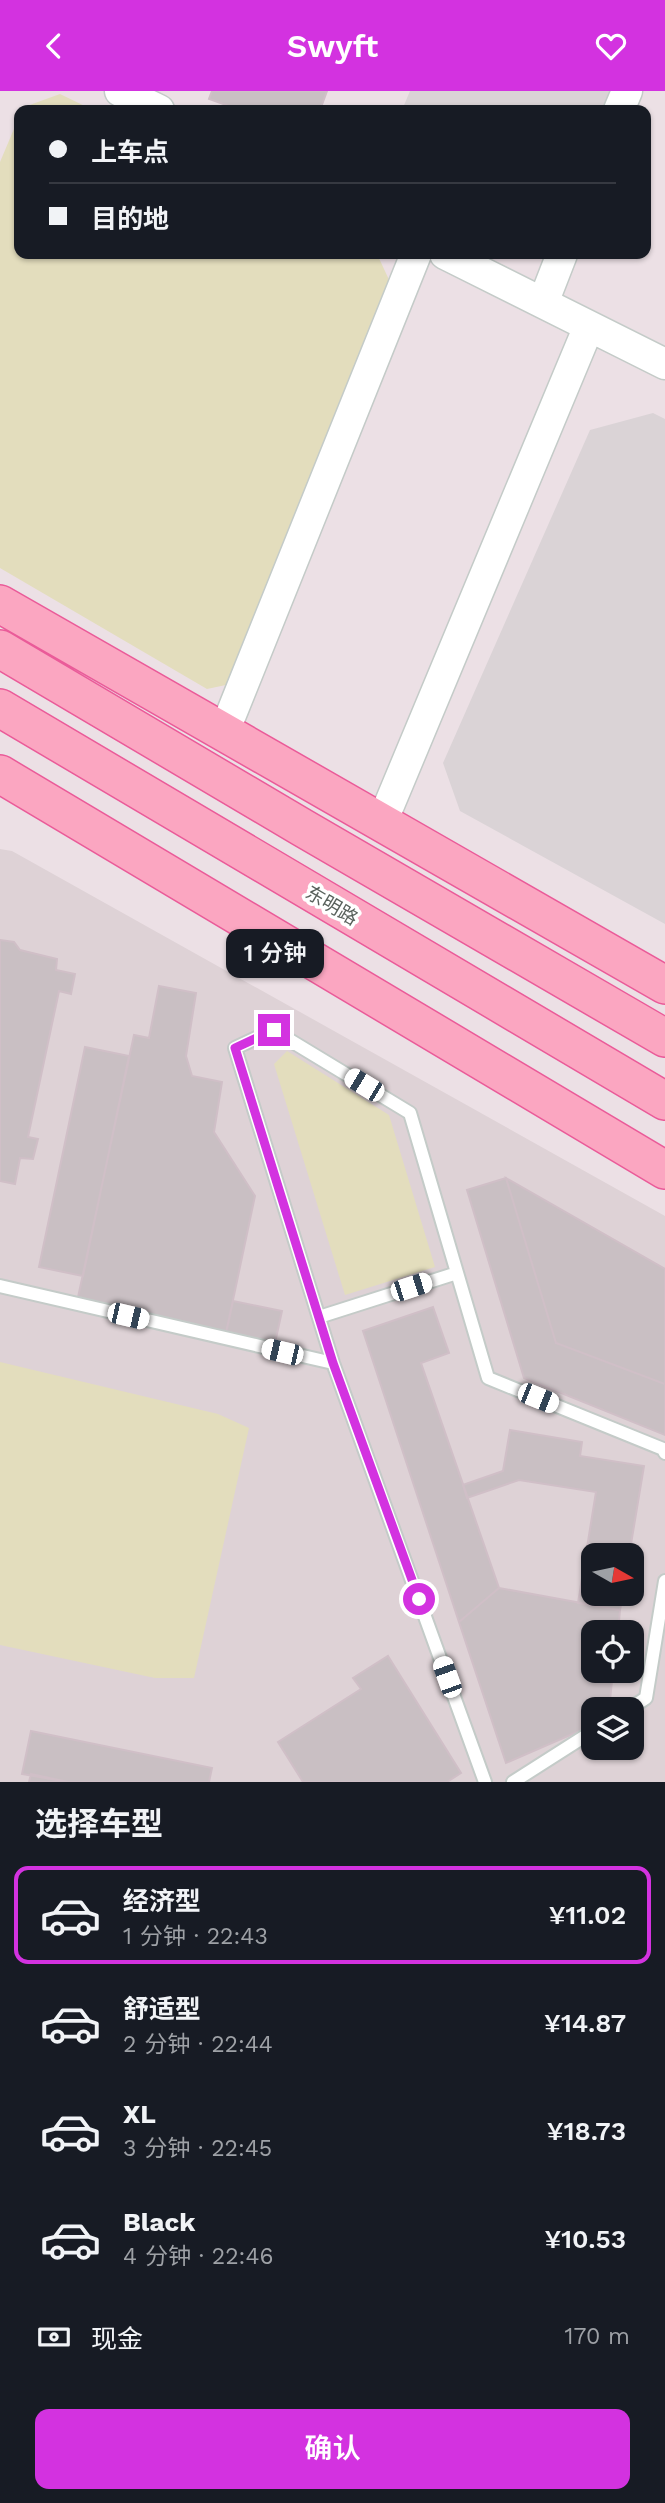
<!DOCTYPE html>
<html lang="zh">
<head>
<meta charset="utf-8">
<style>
	body { margin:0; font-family:"Work Sans","Noto Sans SC",sans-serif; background:#20242c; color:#f1f3f6; height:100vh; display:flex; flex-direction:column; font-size:26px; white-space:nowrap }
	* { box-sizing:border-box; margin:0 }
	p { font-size:23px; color:#9ea1a6 }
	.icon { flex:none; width:38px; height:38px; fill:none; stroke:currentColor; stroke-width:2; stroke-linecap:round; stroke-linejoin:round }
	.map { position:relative; height:1691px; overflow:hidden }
	.details { display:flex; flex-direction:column; background:#171b24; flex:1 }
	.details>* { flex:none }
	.banner { position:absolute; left:14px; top:14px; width:637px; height:154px; border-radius:14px; box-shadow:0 2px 5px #0004; display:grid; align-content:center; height:154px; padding:0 35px; background:#171b24 }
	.needle { width:46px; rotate:99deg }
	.fabs { position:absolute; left:581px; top:1452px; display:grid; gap:14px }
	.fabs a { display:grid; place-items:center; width:63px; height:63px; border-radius:14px; background:#171b24; box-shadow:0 2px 5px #0004; font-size:35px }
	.end { position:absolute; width:32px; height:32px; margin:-16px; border:9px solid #d332e0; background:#fff; box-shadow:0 0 0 4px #fff }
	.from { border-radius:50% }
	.bubble { position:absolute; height:49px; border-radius:14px; background:#171b24; box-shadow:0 2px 5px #0004; font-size:23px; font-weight:600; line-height:49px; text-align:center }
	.car { position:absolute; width:21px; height:42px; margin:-21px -10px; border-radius:9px; box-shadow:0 0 5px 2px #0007; background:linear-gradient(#fff 24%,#345 0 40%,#fff 0 76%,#345 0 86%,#fff 0) }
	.banner b { display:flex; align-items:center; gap:24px; height:66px; font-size:26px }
	.banner b+b { border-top:2px solid #363941 }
	.banner i { width:18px; height:18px; background:#f1f3f6 }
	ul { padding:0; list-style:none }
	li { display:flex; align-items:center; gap:21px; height:98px; margin:0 14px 10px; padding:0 21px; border:4px solid transparent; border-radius:14px }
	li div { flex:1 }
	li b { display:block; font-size:26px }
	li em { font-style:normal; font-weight:600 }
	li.on { border-color:#d332e0 }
	li>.icon { width:63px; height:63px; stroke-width:1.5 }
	h2 { padding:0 35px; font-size:32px; line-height:84px }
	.pay { display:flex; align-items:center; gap:18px; height:77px; padding:0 35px; font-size:26px }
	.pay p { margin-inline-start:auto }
	.button { display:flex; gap:14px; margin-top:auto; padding:14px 35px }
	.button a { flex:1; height:80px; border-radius:14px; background:#d332e0; color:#fff; font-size:28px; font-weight:600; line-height:80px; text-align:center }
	header { display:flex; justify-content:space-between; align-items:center; height:91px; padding:0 35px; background:#d332e0; color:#fff; font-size:32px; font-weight:600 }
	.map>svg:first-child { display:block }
	.industrial { fill:#dad3d6 }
	.education { fill:#ded2d6; fill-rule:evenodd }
	.green { fill:#e3ddbd }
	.building { fill:#c9bfc3; stroke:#d0bfc7; stroke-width:2 }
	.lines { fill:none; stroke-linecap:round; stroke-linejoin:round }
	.service-casing { stroke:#c4cbc8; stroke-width:16 }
	.tertiary-casing { stroke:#c4cbc8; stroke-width:33 }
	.primary-casing { stroke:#ea5b99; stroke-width:40 }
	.service { stroke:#fff; stroke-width:12 }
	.tertiary { stroke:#fff; stroke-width:30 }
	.primary { stroke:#fba6c1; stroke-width:37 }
	.route { stroke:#d332e0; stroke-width:9 }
	.labels { text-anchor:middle; stroke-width:7; stroke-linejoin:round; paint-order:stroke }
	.street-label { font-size:19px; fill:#59615c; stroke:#fff }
</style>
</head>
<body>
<header><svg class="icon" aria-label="back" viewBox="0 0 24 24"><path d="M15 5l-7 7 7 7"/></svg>Swyft<svg class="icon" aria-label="heart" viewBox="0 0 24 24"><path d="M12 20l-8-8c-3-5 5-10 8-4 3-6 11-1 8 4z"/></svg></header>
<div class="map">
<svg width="665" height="1691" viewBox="0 0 665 1691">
	<rect width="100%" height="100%" fill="#ece0e5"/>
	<path class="industrial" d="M410 0H612L605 19H402Z
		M653 322 665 328V833L460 720 443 672 590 339Z"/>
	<path class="education" d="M0 758 12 760 665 1125V1691H0ZM593 1465H632V1503H593ZM593 1542H632V1580H593ZM593 1619H632V1657H593Z"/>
	<path class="green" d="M60 3 93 19H22L24 16Z
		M19 26V163H377L391 193 240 591 207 598 0 477V71Z
		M287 960 389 1024 435 1176 345 1204 274 973Z
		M0 1271 218 1323 249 1337 194 1587H155L0 1554Z"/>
	<path class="building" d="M212 0H327L320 19H240L209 8Z
		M0 849 14 851 20 859 57 868 56 879 75 883 71 903 59 900 28 1046 38 1048 33 1068 20 1067 15 1093 0 1090Z
		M159 895 196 902 186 965 192 985 222 991 214 1041 255 1105 226 1242 77 1211 134 944 149 947Z
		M85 956 129 965 83 1185 39 1176Z
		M506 1087 556 1252 665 1293V1344L524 1287 467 1099Z
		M506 1087 665 1178V1293L556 1252Z
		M233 1210 282 1220 275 1252 226 1242Z
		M433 1216 449 1262 421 1272 499 1497 459 1531 363 1240Z
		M510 1339 582 1351 580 1365 644 1375 629 1465H593V1503H623L620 1519 578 1512 596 1401 519 1389 467 1407 463 1394 503 1380Z
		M499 1497 620 1519 618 1542H593V1580H613L609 1619H593V1634L506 1672 459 1531Z
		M388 1565 461 1682 447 1691H303L278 1651 361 1598 353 1587Z
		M31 1640 212 1677 209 1691H68L22 1683Z
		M31 1683 68 1691H29Z"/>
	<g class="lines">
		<defs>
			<path id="service" d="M0 1195 333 1272
				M319 1226 457 1182
				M628 1619 646 1607 665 1490
				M485 1691 333 1272 235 957 273 939 410 1022 488 1287 663 1358 665 1362
				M513 1691 593 1640"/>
			<path id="tertiary" d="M120 0 159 19
				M619 19 627 0
				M445 163 665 273
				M543 212 562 163
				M224 641 416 163
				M382 731 589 235"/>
			<path id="primary" d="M0 513 665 894
				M0 558 303 737 665 947
				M0 617 665 1010
				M0 683 665 1079"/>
		</defs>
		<use href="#service" class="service-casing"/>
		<use href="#tertiary" class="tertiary-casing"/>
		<use href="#primary" class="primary-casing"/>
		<use href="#service" class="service"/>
		<use href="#tertiary" class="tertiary"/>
		<use href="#primary" class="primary"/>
	</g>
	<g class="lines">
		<path class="route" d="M274 939 235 957 333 1272 419 1508"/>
	</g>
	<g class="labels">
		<g class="street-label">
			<text transform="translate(332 814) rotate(31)" y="7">东明路</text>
		</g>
	</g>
</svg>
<div class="fabs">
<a><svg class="needle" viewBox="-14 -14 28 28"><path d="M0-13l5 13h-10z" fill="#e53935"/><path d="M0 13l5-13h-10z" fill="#9ea1a6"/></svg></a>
<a><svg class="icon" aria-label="locate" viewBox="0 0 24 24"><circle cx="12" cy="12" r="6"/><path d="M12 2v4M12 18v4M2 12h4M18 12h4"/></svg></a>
<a><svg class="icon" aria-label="layers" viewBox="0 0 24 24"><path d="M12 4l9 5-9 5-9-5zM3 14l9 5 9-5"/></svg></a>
</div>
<i class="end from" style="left:419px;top:1508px"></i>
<i class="end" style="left:274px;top:939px"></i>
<div class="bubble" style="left:226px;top:838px;width:98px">1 分钟</div>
<i class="car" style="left:364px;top:994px;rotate:301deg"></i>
<i class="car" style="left:411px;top:1196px;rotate:72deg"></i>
<i class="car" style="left:128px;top:1225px;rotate:103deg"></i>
<i class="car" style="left:282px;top:1261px;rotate:283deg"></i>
<i class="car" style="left:538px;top:1307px;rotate:112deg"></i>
<i class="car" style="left:447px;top:1586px;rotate:340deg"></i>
<div class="banner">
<b><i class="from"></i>上车点</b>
<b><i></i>目的地</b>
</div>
</div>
<section class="details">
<h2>选择车型</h2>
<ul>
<li class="on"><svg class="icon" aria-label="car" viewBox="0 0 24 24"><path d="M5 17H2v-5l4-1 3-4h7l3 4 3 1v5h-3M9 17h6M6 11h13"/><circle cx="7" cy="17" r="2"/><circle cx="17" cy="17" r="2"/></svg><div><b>经济型</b><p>1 分钟 · 22:43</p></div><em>¥11.02</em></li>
<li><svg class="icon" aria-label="car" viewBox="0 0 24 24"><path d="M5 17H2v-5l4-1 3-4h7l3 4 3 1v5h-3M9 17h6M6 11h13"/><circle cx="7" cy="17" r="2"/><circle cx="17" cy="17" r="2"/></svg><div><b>舒适型</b><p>2 分钟 · 22:44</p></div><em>¥14.87</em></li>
<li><svg class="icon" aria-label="car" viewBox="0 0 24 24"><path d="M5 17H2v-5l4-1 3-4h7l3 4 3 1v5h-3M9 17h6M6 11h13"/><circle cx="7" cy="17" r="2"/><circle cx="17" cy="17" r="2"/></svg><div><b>XL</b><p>3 分钟 · 22:45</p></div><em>¥18.73</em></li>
<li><svg class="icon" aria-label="car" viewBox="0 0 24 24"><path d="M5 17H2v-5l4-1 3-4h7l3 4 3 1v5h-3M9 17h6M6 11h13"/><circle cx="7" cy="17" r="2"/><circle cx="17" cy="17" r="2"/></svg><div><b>Black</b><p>4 分钟 · 22:46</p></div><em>¥10.53</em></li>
</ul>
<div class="pay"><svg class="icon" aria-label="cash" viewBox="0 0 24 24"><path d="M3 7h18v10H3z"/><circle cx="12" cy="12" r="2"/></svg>现金<p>170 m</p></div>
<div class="button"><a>确认</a></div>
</section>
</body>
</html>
